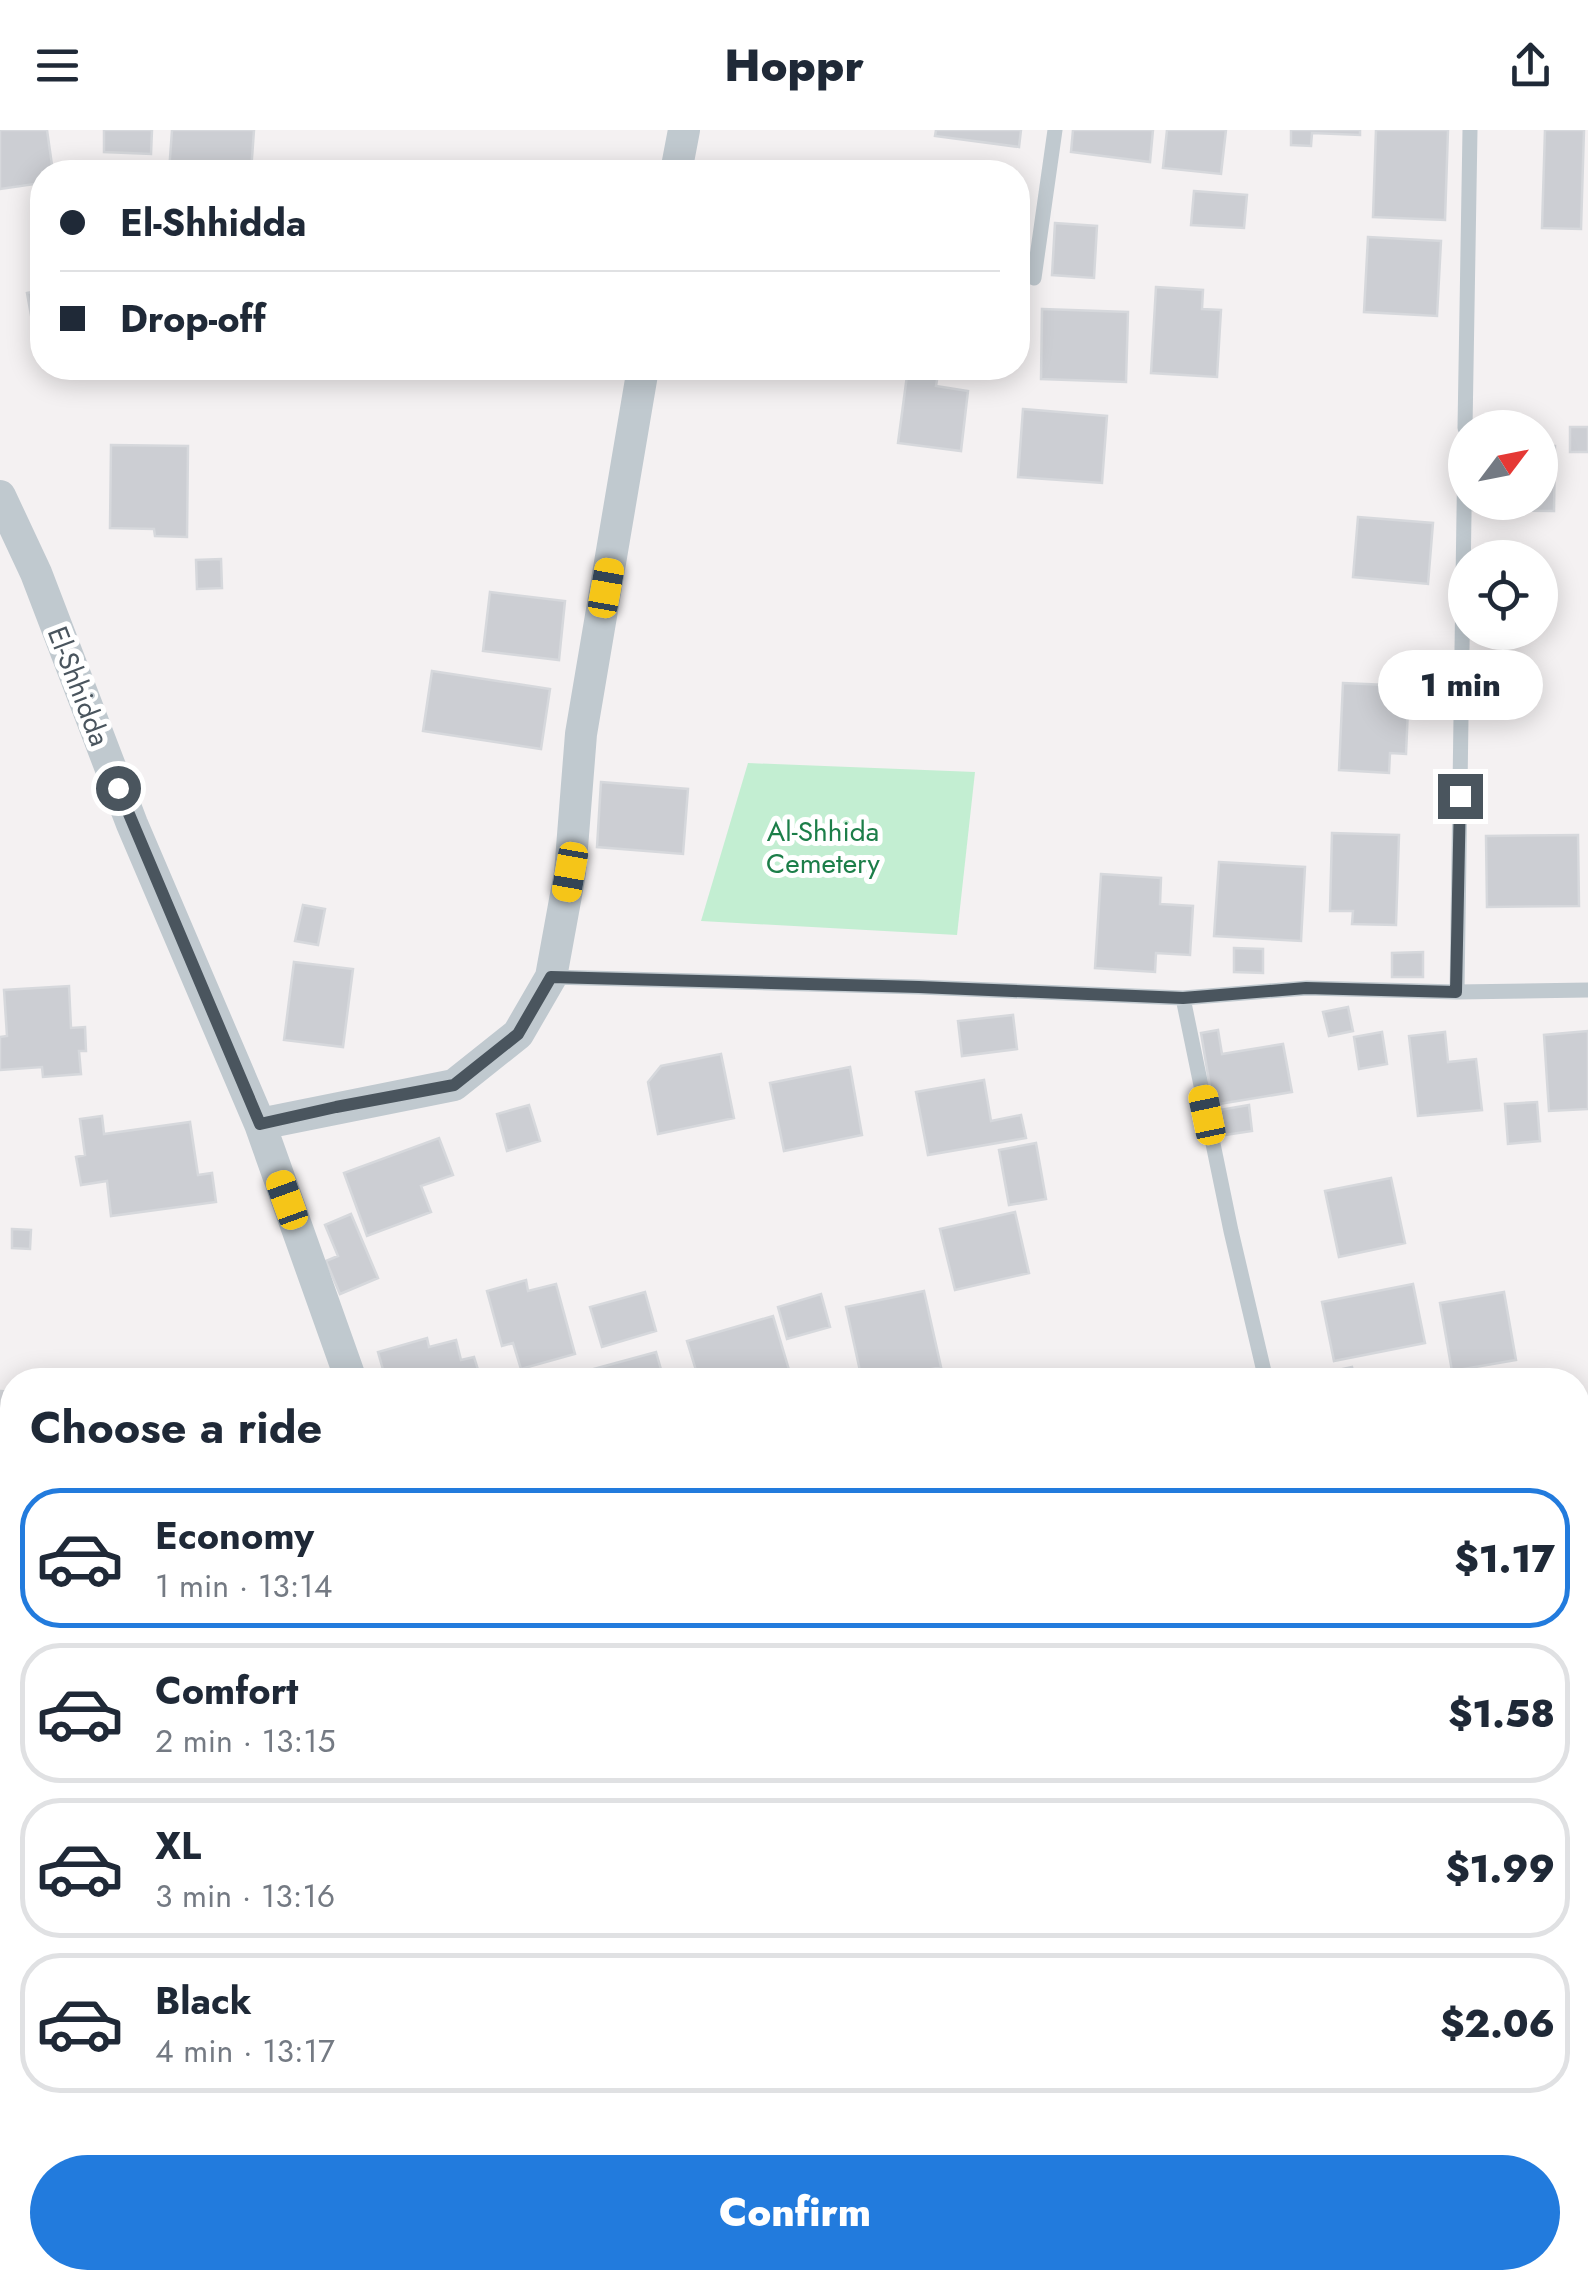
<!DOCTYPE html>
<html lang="en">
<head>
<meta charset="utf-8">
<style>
	body { margin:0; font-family:Jost,sans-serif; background:#f6f6f7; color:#1f2937; height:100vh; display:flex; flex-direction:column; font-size:38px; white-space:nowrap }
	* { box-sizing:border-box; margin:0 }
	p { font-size:32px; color:#747a83 }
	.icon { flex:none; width:55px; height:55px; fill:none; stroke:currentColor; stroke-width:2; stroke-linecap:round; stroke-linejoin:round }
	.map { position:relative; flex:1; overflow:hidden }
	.drawer { position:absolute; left:0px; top:1238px; width:1590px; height:922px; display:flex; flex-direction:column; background:#fff; border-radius:40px 40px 0 0; box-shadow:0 5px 25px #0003 }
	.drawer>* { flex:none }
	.banner { position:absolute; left:30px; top:30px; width:1000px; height:220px; border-radius:40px; box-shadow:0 5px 25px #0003; display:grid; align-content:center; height:220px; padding:0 30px; background:#fff }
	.needle { width:65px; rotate:58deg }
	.fabs { position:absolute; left:1448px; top:280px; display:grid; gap:20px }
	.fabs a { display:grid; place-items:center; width:110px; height:110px; border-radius:50%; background:#fff; box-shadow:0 5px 25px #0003; font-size:50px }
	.end { position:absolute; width:45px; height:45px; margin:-22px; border:12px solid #4a555e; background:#fff; box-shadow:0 0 0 5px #fff }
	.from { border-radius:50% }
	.bubble { position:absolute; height:70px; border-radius:35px; background:#fff; box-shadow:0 5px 25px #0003; font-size:32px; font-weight:800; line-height:70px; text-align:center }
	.car { position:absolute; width:30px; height:60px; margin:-30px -15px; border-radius:12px; box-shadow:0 0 8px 2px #0007; background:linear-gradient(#f5c518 24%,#345 0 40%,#f5c518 0 76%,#345 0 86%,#f5c518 0) }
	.banner b { display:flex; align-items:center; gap:35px; height:95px; font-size:38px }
	.banner b+b { border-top:2px solid #e0e1e3 }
	.banner i { width:25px; height:25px; background:#1f2937 }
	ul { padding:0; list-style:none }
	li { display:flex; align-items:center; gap:30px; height:140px; margin:0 20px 15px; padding:0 10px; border:5px solid #e0e1e3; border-radius:40px }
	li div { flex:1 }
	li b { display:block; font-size:38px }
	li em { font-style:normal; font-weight:800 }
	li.current { border-color:#227bdd }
	li>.icon { width:90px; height:90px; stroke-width:1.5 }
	h2 { padding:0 30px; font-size:45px; line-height:120px }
	.cta { display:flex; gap:20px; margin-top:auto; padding:20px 30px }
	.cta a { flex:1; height:115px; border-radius:60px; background:#227bdd; color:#fff; font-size:40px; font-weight:800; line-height:115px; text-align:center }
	header { display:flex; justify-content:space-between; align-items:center; height:130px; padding:0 30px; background:#fff; font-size:45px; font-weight:800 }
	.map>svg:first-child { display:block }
	.green { fill:#c3eed2 }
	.building { fill:#ccced3; stroke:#d6d8dc; stroke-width:2.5 }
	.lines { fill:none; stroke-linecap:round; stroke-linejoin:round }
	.lane { stroke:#c0c9cf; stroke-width:15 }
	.street { stroke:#c0c9cf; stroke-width:32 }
	.route { stroke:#4a555e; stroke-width:12 }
	.labels { text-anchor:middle; stroke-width:10; stroke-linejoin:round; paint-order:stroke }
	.street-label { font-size:28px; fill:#4a555e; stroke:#fff }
	.park-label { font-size:28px; fill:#1c7e49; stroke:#fff }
</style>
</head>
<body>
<header><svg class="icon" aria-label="menu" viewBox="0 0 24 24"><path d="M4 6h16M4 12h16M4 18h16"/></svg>Hoppr<svg class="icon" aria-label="share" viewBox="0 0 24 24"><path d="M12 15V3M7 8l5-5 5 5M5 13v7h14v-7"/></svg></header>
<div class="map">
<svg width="1588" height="2159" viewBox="0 0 1588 2159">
	<rect width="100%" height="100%" fill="#f4f1f2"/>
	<path class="green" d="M748 633 975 642 957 805 701 791Z"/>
	<path class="building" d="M0 0H47L53 42H42V53L0 59Z
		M104 0H152L151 24 104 22Z
		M172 0H254L251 42H169Z
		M936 0H1021L1019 17 935 6Z
		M1073 0H1153L1150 32 1071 22Z
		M1167 0H1226L1221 44 1163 38Z
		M1291 0H1360V5L1312 3 1311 16 1291 15Z
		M1376 0H1448L1445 90 1373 87Z
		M1545 0H1584L1581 99 1542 98Z
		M1194 61 1247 65 1244 98 1191 95Z
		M1055 93 1097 96 1094 148 1052 145Z
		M1368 107 1441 111 1437 186 1364 182Z
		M1156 157 1203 160 1202 179 1221 180 1217 247 1151 243Z
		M42 160V183L31 185 27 163Z
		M1042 179 1128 182 1126 252 1041 249Z
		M908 238H939L936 256 968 261 961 321 898 313Z
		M1023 279 1107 286 1102 353 1018 347Z
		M1570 297H1588V322H1570Z
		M111 315 188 316 187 407 155 406 154 399 110 398Z
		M1540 316H1555L1554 381 1473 380 1474 372H1540Z
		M1358 387 1433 393 1428 454 1353 447Z
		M221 429 222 458 197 459 196 430Z
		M490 462 565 471 559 530 483 521Z
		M432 541 550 559 541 619 423 601Z
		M1343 553 1409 556 1406 624 1390 623 1389 643 1339 640Z
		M601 652 688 659 683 724 597 717Z
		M1332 703 1399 705 1396 795 1352 794 1353 781H1330Z
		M1578 705 1579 776 1487 777 1486 706Z
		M1219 732 1305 737 1301 811 1214 806Z
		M1101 744 1161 748 1160 774 1193 776 1190 825 1156 823 1155 842 1095 838Z
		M303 775 325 779 318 815 295 811Z
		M1234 818 1263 819V843L1234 842Z
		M1423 822V847H1392V823Z
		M294 832 353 839 343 917 284 910Z
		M69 856 71 898 85 897 86 921H79L81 944 43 947 42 937 0 940V907L7 906 4 860Z
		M1348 877 1353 901 1329 906 1323 882Z
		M1013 885 1017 919 962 926 958 891Z
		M1218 900 1222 924 1283 914 1292 962 1213 975 1201 903Z
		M1588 901V979L1549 981 1544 905Z
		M1382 902 1387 934 1359 939 1354 907Z
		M1445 902 1448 932 1476 929 1482 980 1418 986 1409 906Z
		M721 924 734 988 658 1004 648 952 661 936Z
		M850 937 862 1005 784 1021 770 953Z
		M984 950 991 991 1021 985 1026 1008 928 1025 916 962Z
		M1537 972 1540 1011 1508 1014 1505 974Z
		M529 975 540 1011 507 1021 497 984Z
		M1249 975 1252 1001 1218 1006 1214 981Z
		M102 986 104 1004 190 992 198 1045 212 1043 216 1072 111 1086 107 1051 81 1055 76 1027 85 1025 80 989Z
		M439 1008 453 1045 421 1056 431 1082 367 1106 344 1043Z
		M1036 1013 1046 1069 1009 1075 999 1020Z
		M1391 1048 1405 1113 1339 1127 1325 1061Z
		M1015 1082 1029 1143 955 1160 940 1099Z
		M351 1084 378 1148 340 1164 326 1131 338 1126 325 1095Z
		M12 1099 31 1100 30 1119 12 1118Z
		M526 1150 528 1161 556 1154 575 1224 521 1239 513 1213 502 1216 487 1161Z
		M1413 1154 1425 1213 1334 1231 1322 1172Z
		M924 1161 941 1237 882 1250H862L846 1177Z
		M645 1162 656 1201 602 1217 590 1177Z
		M1504 1162 1516 1230 1452 1241 1440 1173Z
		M821 1164 830 1197 787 1209 778 1177Z
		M773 1186 792 1250H699L687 1211Z
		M427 1208 429 1217 456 1210 461 1230 474 1227 479 1243 454 1250H399L398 1246 386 1250 378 1222Z
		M656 1222 664 1250H597L594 1239Z
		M1352 1237 1355 1250H1291Z
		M1 1261 12 1262V1339H0Z
		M1588 1301V1382L1583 1383 1578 1340V1302Z
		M0 1362 12 1363V1461H0Z
		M0 1492H12V1526L0 1525Z
		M0 1553H12V1641H0Z
		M1588 1981V2028L1578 2030V1984Z
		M1588 2029V2076L1578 2079V2031Z
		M1588 2078V2113L1578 2115V2080Z
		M1588 2120V2159H1475L1472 2150 1483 2148H1578V2123Z
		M176 2148H266V2159H175Z
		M370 2148H405L404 2159 369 2156Z
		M719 2148H807L811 2159H723Z
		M863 2148H943L947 2159H867Z"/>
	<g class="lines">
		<path class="lane" d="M1034 148 1055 0
			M1465 298 1470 0
			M551 847 919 857 1183 868 1307 858 1457 862 1588 860
			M1457 862 1465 315
			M1183 868 1231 1101 1266 1250
			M955 1250 960 1249
			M1470 2148 1473 2159"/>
		<path class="street" d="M676 42 684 0
			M0 366 36 443 132 694 260 994 351 1250
			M260 994 454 955 518 904 551 847 570 743 581 604 643 238
			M0 1670 12 1672
			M692 2148 697 2159"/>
	</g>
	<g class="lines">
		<path class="route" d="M118 658 260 994 336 977 454 955 518 904 551 847 919 857 1183 868 1306 858 1456 862 1460 666"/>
	</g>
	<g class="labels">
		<g class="street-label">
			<text transform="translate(79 556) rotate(69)" y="10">El-Shhidda</text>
		</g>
		<g class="park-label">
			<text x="823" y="711">Al-Shhida<tspan x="823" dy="32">Cemetery</tspan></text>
		</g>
	</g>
</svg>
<div class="fabs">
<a><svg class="needle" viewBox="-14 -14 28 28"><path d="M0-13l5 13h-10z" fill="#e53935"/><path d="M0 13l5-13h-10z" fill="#747a83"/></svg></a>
<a><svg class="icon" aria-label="locate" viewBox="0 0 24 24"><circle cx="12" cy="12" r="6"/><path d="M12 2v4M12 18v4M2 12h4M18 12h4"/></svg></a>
</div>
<i class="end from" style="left:118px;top:658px"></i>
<i class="end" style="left:1460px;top:666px"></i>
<div class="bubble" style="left:1378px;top:520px;width:165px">1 min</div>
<i class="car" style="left:606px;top:458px;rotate:10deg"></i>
<i class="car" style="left:570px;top:742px;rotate:190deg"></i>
<i class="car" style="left:1207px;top:985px;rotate:348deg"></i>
<i class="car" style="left:287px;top:1070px;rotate:340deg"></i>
<div class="banner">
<b><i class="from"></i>El-Shhidda</b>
<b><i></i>Drop-off</b>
</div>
<section class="drawer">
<h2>Choose a ride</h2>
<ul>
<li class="current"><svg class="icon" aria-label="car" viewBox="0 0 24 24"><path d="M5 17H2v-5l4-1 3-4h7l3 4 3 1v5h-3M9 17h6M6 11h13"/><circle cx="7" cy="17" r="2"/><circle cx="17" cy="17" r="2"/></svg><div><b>Economy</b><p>1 min · 13:14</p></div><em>$1.17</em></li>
<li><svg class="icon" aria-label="car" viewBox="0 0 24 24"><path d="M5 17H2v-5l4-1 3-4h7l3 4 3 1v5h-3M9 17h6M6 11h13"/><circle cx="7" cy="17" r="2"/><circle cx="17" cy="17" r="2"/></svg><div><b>Comfort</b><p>2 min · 13:15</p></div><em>$1.58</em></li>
<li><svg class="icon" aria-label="car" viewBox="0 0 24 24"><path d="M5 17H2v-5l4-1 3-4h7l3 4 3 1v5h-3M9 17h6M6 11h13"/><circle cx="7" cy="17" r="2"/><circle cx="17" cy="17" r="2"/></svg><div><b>XL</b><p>3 min · 13:16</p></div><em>$1.99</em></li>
<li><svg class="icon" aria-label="car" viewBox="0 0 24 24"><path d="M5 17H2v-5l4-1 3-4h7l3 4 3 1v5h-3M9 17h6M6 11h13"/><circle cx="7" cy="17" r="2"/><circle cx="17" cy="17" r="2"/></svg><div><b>Black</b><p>4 min · 13:17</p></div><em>$2.06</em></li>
</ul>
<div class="cta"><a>Confirm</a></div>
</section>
</div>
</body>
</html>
